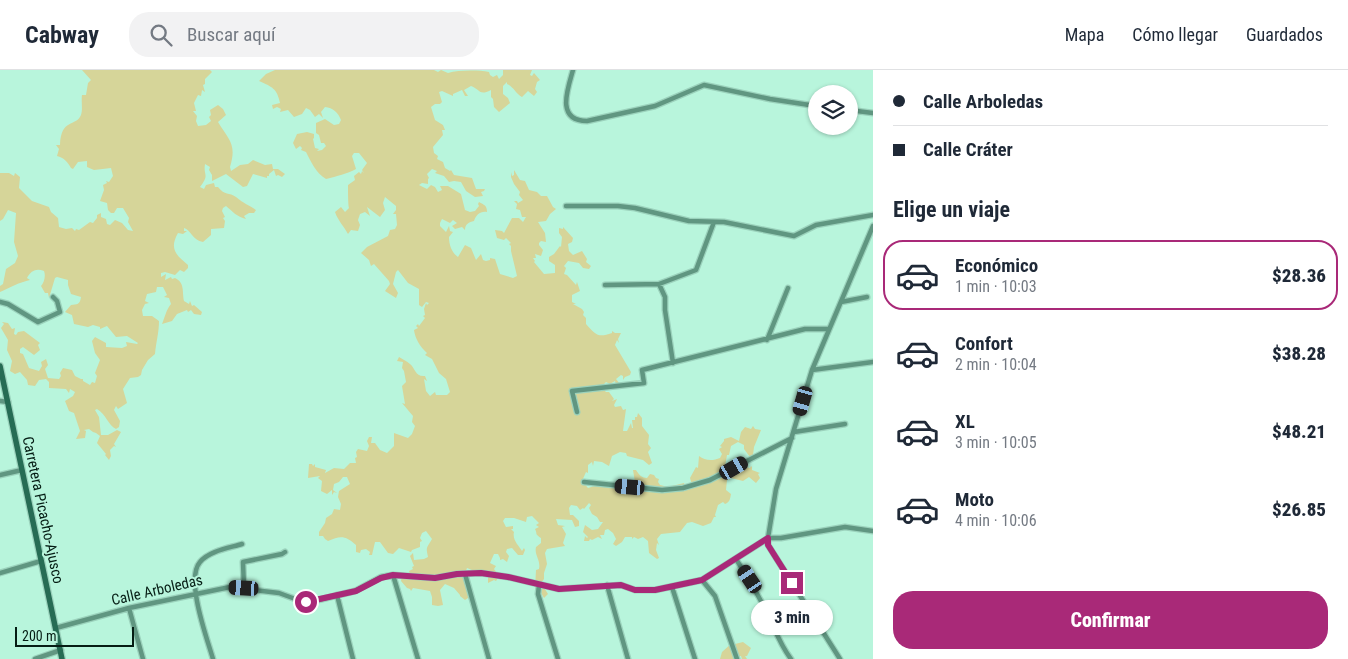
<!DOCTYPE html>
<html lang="es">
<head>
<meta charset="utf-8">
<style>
	body { margin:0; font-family:"Roboto Condensed",sans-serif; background:#f2f2f3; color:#1f2937; height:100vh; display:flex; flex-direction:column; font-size:19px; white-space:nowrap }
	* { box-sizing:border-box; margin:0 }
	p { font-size:16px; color:#747a83 }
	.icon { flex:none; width:28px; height:28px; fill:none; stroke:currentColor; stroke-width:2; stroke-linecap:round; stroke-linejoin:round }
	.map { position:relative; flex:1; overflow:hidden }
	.drawer { display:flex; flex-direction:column; background:#fff; width:475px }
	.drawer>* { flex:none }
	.hud { display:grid; align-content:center; height:110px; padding:0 20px; background:#fff }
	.controls { position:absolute; left:808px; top:15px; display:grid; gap:10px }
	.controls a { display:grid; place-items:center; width:50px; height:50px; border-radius:50%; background:#fff; box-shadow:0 1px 4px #0004; font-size:25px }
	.scale { position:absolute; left:15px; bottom:12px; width:119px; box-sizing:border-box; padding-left:5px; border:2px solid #051d14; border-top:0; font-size:14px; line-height:18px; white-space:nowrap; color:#051d14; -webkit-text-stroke:4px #b8f5dc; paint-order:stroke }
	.end { position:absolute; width:22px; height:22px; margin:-11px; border:6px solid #a92978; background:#fff; box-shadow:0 0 0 2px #fff }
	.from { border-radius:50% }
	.bubble { position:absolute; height:35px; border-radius:18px; background:#fff; box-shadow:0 1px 4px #0004; font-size:16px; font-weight:800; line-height:35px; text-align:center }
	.car { position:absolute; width:15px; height:30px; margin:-15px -8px; border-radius:6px; box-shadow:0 0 4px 1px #0007; background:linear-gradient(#222 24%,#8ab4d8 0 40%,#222 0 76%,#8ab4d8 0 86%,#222 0) }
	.hud b { display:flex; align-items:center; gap:18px; height:48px; font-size:19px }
	.hud b+b { border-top:1px solid #e0e1e3 }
	.hud i { width:12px; height:12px; background:#1f2937 }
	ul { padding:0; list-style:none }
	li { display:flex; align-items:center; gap:15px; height:70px; margin:0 10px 8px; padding:0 10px; border:2px solid transparent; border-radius:20px }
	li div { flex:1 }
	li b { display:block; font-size:19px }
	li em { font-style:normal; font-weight:800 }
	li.active { border-color:#a92978 }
	li>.icon { width:45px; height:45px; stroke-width:1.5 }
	h2 { padding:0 20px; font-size:22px; line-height:60px }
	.cta { display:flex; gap:10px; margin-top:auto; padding:10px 20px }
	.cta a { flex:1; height:58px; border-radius:20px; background:#a92978; color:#fff; font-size:20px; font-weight:800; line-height:58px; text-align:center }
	header { display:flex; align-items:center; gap:30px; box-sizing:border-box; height:70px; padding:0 25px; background:#fff; border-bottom:1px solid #e0e1e3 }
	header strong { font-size:24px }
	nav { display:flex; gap:28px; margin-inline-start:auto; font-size:18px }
	.search { width:350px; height:45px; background:#f2f2f3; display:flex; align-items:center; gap:12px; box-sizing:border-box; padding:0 18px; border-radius:20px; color:#747a83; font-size:19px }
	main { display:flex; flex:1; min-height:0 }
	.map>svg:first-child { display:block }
	.green { fill:#d6d599 }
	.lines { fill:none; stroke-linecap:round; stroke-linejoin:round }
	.street-casing { stroke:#9bd2bc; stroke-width:7 }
	.secondary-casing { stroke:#9bd2bc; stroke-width:8 }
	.street { stroke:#609681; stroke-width:4.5 }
	.secondary { stroke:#266c54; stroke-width:5.5 }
	.route { stroke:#a92978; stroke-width:6 }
	.labels { text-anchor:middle; stroke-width:4; stroke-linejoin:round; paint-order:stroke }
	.street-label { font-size:15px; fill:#051d14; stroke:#b8f5dc }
</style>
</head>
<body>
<header>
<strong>Cabway</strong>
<div class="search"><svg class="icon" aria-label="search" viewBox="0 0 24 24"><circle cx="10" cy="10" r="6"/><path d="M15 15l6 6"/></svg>Buscar aquí</div>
<nav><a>Mapa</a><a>Cómo llegar</a><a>Guardados</a></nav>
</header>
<main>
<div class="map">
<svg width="873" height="589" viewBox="0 0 873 589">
	<rect width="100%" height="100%" fill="#b8f5dc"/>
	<path class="green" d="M82 0H210L212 2 205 9V14L203 15 205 22 202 20 201 26 198 25 194 33 196 41H193L197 46 196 51 198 56 206 55 211 51 209 47 211 45 210 40 218 35 223 39 226 45 218 52C229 70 237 74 230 97L231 101 240 95 248 94 253 90 265 95 272 94 273 99H278L285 104 282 107 278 105 276 106 274 100 269 104V106H267V108L253 104 247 116 243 117 226 104 212 111V105L209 100 210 97 205 94C203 106 210 104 200 117L204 119 206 115 214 113 215 117H218C225 126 229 122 236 127 244 134 249 135 256 140L254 143H249L244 146 246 149C237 147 232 141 226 136L223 138 222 141 225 147 223 148 225 151 224 158 211 159V165L203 172C192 170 191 160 184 158V161H187L183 164 178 163C169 179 176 185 188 195V198L184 202 180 200 175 205 165 202 161 203V207L166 204 165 210 171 207 172 209 175 208C185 213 182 221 184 231L189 234 190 231 192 236 194 235 202 242 201 245 194 244 191 240 188 242 187 240 177 244 172 251 162 254C165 247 166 240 171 234L169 228 164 227 167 225 163 217H157L156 222 147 224 145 231 149 233 145 234 142 240 143 246H152L159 251C159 263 156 272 155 284L148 290 142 300 141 305 138 307 130 308 123 319 127 333 118 339 116 336 114 340 120 351 119 357 116 359C108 355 106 344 97 339L95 340 99 347 101 365H108L117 360 121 362 114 374 116 377 114 376 110 380 111 386 109 390 105 385 106 384 97 373 100 366 96 363 93 362 89 359 84 360 86 361 85 368 76 369 80 361 74 343 69 341 65 331 73 326 75 322 70 319 69 323 66 319 49 318V312L46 309 39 310 35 316 28 315 27 310 20 302 15 304 10 301 12 291 7 280 8 270 1 258 4 254 2 252 8 253 12 259 15 258 14 264 16 265 18 262 24 261 40 273 38 275 40 280 34 285 23 277 20 279V283L23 284 29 298 39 301 42 296 41 292 46 289 48 295 45 299 48 308 59 309 61 306 60 303 63 298 72 300 75 306 81 309H83V311L90 315 92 312 95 313 97 306 95 303 100 290 95 283 92 271 95 267 106 273V277L122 278 127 276 126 272 137 274 138 273 127 266 116 267 107 256 100 259V257L93 255 88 257 74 254 72 245 65 242 71 235C77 234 80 235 81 227L71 224 68 215V210L57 207 55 208 49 228 48 223H45L41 216C44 213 46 206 44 201 37 198 31 200 27 208L30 210C20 212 9 218 0 222V216L3 214 6 199 15 193 18 186 14 172 16 143 8 140 3 149 0 151V103H9L14 106 15 103 20 107 19 118 32 131 49 137 51 142 58 148 59 157 66 159 72 158 75 161 76 159 79 160 90 152 93 153 97 148V145L101 143V147L106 149 107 154 110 155 115 150 122 153 128 160 133 161 128 152 129 148 123 138H117L114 143H111L108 140 107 133 100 131 104 120 103 115 107 113 106 111 109 112 113 106 111 98 94 100 87 97V91L78 92 73 99 71 98C67 91 64 88 57 86L59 79 56 75H60C61 48 76 57 81 45 83 39 81 32 82 25H86L88 13 91 10Z
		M275 0H434L438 2 441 0 448 3C459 0 478 0 489 2L490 5 493 7 497 5 499 9 503 5V0H532L530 5 532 6 534 3 540 10 537 12 535 19 537 22 534 26 528 21 522 27C516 24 514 17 507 14V12L503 16V24L508 28 510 33 499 42 494 37 493 29 491 27V20C479 26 481 20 471 16L464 20 468 26H465L462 20 453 24V26L442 21 439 22 442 32 440 34H435L431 37 435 50 443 55 445 60H442L443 65 433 77 434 83 438 86 437 89 443 92 445 98 450 101 451 100 454 105 472 108 476 119H485L484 121 481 122 483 126 475 127 466 121 461 112 454 111 449 112 444 106 435 103 437 101 432 99 427 104 429 108 428 109V114L422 113 419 115 427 119 431 115 435 117 438 122 442 120 440 116H448L461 124 465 140 470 142 475 141 479 136 478 134 479 132C484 135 487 135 487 142 480 141 476 145 474 151 469 152 465 154 465 160L462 157 455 159 452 156 457 153 453 150 450 153 442 149 440 153V156L446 162 449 156 450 161 453 162 449 167C449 175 452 183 458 187L465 175 471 178 476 190 481 184 483 190 486 191 490 190V188L495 189 500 204 513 208 517 206 511 181V176L509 174 511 173 506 168 504 170 497 168 495 160 502 161 504 163 512 148H519L523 152 526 147H522L520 140 516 139 517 134 514 131H517L518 133 523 130 519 125 520 122 514 114 511 107V102L512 106 514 105V100L520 110 525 111 529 120 537 122 541 126H547L553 137 556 139 550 144 546 151 538 152 545 163 546 172 541 171 539 173V175L543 180 541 186 535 184 536 188H533L535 191 534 192 544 204 555 203V195L549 191V187L554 184 560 176 561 177 562 167 559 163V158L563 159V157L573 168 572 172 568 174 569 181 573 185 582 181 587 189 586 192 591 196 589 199 583 198 579 193 568 191 564 196 566 198 564 204 567 205 576 215 577 212 580 221 572 225V232L576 234H573L582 239 584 242 583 245 586 248V254C596 265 598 268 612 263V261L615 263H621L618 269 619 273 617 270 615 275 631 302 630 305 625 307 623 310V306L621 305 616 309 620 314 616 315 615 311 610 314 606 312 601 317 606 322H609L614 329 612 331 617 329 614 335 615 337 621 336 623 340 626 339 623 361H627L631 353 632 358H633L632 350H635V347H637L638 343 642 348V356L649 365 648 374 651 378 648 382 652 393 649 395 643 390 627 386 626 383 620 382 612 386 609 396 602 392 594 391 593 396 592 392 588 395V403L586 402 582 411 588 418C601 413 612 418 624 412L632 417 635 412 633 400H636C639 405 642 408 647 408L650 404 654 405 656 408 659 409 658 412 660 415 668 417 684 413 686 417 692 415 690 408 696 397 698 398 699 386C705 391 713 391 720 388L722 384 719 379 722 377 720 376 724 371V369L731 367 739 371 741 362 745 357 751 359 753 356 755 359 761 360 754 377 753 385H755L750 387 744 379V375L738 372 731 376 729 385H727L725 396 730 399 731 397 734 399 738 395 750 398 751 396 752 397V400L760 403 758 404 760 408 756 413 749 407 743 411 731 408 727 410 726 420 731 424C730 429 730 432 725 434L723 432 718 435 715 445 716 447H714L711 453 703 456 692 452 687 453 680 462 661 464 657 469 659 475 657 473 656 480 659 488 657 489 649 483 648 471 643 467 638 469 634 467 632 469V467H625L622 472 616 476 613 474 616 469 613 463 608 459 605 460 604 465H600L602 469 598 467 592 470 590 469 589 471H584L585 466 587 468 588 467 583 462 585 455 592 460 598 459 603 452H600L597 447 592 444 589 438 591 435 589 433 584 439 583 438 580 440 577 436 571 435 569 438 570 445H573L579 451V456L575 457 572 450 556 449 558 455 565 456 562 457 566 464 563 473 565 476 547 479 545 483 547 494 544 503V509L541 513 548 524 544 528 540 521 535 519 536 500 539 499C541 490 534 485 536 477L541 473V468C534 463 538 465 535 459L539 457 536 455 539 453 532 446 527 447 526 452 514 448H505L503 451 506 457 513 456V459H511L514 462C512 470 519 476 522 481L524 478 525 480 523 485H518L512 478 507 479 506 482 509 486 507 492 503 489 500 490V488L498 484H494L490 493 496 496 494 499 500 507 499 503 503 505 501 510 498 508 496 511 494 510 488 513V506L487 504 485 506 483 500 478 506H474L473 504 471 506 472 500 467 498C462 510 470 518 468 528L465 530 460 526V525L454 518 445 514 440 520 443 535 438 536 432 535V527L430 521 413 518 411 521 410 519 407 518 401 511 402 505 407 503 410 504 409 501 413 499 412 497 414 496 410 486 413 483 414 490 424 489 428 487C426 477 426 479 432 469L426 461 422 463 420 468 422 471 420 472V477L412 480 411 482 399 478 393 484 388 483 380 472H375L372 485H369L370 482 366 479 361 480 360 483 356 482V475C346 466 341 465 328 471L325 469 323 466H319V462L325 453 326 448 332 444 334 439 340 440 341 434 338 427 339 421 350 414 347 407H343L339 412 334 414 333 420 337 423 334 422 332 425V420L327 424 321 421 322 411 318 408 320 406 308 408 309 394H312L313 396 315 394V397L326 400 325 403 334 398 344 399 350 393H356L355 388 357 387 356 382 358 379 367 381 369 376 367 371 369 367H372L371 373H375L380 380 387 383 394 376V363L408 368 412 364 415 356 412 352 413 346 402 333 405 334 402 316 406 312 404 301 402 298 403 292 397 291 399 287C402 289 407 291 410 294 416 299 415 307 425 306L427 311 424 309 426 321 430 326 435 322 436 325H447L450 322 446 309 439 303 432 289 425 285 427 283C420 277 415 268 414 260L418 258 416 256 418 254 419 256 425 248 423 246 425 245 424 239 426 233 427 235 429 233 426 232 422 237 419 235V219L408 213 398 200 396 202 393 214 398 223 396 228 385 221 390 214 389 211 374 194 371 196 369 190 361 183 367 177 388 166 390 160 395 159 397 155 396 144H393L396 140V136L385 127 383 133 385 140 380 147 367 137 370 146 365 142 360 144 358 150 360 155 358 161 351 160 348 164C344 156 338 151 335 142L341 137 345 142 349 138C348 135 348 117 348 115L355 110 354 106 359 102 361 104 362 101 364 103 362 100 367 93 359 83H354L352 86 356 99C347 104 337 106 326 109 316 103 311 92 306 82L301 80 302 78 300 76 296 79 293 73 297 64 307 62 314 64V68L313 69 315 78 319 79 317 81 322 80 326 76 324 73H321L319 65 316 63V53L325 49 334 55 339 54 341 50C338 42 333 38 325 37L321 42 323 48 319 44 315 47 310 40 306 38 302 44 294 47 288 40 280 42 281 39 277 37 273 39 272 35 280 33C277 18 272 17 259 11L266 4Z
		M743 572 751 578 747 586H745L747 589H742L741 586 733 587V589H720L722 582 732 573 735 574Z"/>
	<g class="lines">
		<defs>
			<path id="street" d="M573 0C568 18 555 51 587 51L655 36 704 15 770 29 816 36
				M849 40 873 43
				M566 136H618L635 138 689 151 724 152 794 166 816 155 873 145
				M659 214 665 227V240L673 293
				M605 215 659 214 696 200 714 152
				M0 232 8 234 38 252 60 242 57 231 53 227
				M841 232 867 227
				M767 270 788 218
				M812 300 873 292
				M0 331 8 332
				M577 342 572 321 644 313 642 300 805 259H829
				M794 362 845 354
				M0 405 22 400
				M584 412 662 420 683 418 710 410 792 368
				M736 489C748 508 760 527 769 547 776 562 781 576 791 589
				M0 503 41 491
				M465 504 489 589
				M393 505 418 589
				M702 510 715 526 737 589
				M539 515 538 524 558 589
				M607 515 628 589
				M672 517 695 589
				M244 518 243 492 282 484 285 482
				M337 525 353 589
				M129 538 143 589
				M769 547 793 542
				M56 558 129 538 230 517 279 523 298 530 314 531 355 521 381 507 393 505 435 508 457 504 481 503 508 507 559 519 621 515 635 520H655L702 510 768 468H781L845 457 873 461
				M35 589 61 580
				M213 589C207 568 185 509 200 492 209 481 229 478 242 474
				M840 589 768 475V468L776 419 812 300 873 156"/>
			<path id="secondary" d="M0 296 62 589"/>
		</defs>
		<use href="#street" class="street-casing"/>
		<use href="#secondary" class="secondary-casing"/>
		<use href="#street" class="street"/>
		<use href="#secondary" class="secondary"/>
	</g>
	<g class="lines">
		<path class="route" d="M306 532 356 521 381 508 393 505 435 508 457 504 481 503 508 507 559 519 621 515 635 520H655L702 510 768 468V475L792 513"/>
	</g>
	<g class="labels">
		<g class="street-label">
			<text transform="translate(43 440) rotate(78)" y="5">Carretera Picacho-Ajusco</text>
			<text transform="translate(157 520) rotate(-13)" y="5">Calle Arboledas</text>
		</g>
	</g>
</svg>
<div class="controls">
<a><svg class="icon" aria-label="layers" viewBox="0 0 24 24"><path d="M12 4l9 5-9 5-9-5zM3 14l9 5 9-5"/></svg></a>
</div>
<div class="scale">200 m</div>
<i class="end from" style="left:306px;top:532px"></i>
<i class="end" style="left:792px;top:513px"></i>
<div class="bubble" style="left:751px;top:530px;width:82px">3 min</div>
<i class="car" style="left:803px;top:331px;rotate:196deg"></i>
<i class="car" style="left:734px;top:398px;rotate:60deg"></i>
<i class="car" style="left:630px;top:417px;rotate:275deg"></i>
<i class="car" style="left:750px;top:509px;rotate:326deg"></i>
<i class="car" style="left:244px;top:518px;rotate:273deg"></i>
</div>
<section class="drawer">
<div class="hud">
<b><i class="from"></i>Calle Arboledas</b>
<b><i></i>Calle Cráter</b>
</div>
<h2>Elige un viaje</h2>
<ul>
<li class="active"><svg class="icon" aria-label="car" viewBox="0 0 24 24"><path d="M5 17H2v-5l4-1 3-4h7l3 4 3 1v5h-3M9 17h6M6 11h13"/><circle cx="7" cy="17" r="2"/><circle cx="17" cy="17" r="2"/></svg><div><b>Económico</b><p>1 min · 10:03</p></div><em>$28.36</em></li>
<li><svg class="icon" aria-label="car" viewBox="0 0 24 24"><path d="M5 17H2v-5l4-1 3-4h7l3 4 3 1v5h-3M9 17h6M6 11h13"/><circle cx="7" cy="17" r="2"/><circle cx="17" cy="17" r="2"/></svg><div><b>Confort</b><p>2 min · 10:04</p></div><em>$38.28</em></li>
<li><svg class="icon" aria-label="car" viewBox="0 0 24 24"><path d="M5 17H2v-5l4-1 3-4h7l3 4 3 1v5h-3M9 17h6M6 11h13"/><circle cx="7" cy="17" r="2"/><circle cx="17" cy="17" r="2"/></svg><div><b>XL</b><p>3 min · 10:05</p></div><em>$48.21</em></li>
<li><svg class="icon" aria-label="car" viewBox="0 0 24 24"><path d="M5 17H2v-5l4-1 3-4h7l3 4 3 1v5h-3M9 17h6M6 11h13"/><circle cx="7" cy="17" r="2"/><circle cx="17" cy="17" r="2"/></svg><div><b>Moto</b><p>4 min · 10:06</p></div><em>$26.85</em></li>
</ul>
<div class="cta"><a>Confirmar</a></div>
</section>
</main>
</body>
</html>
